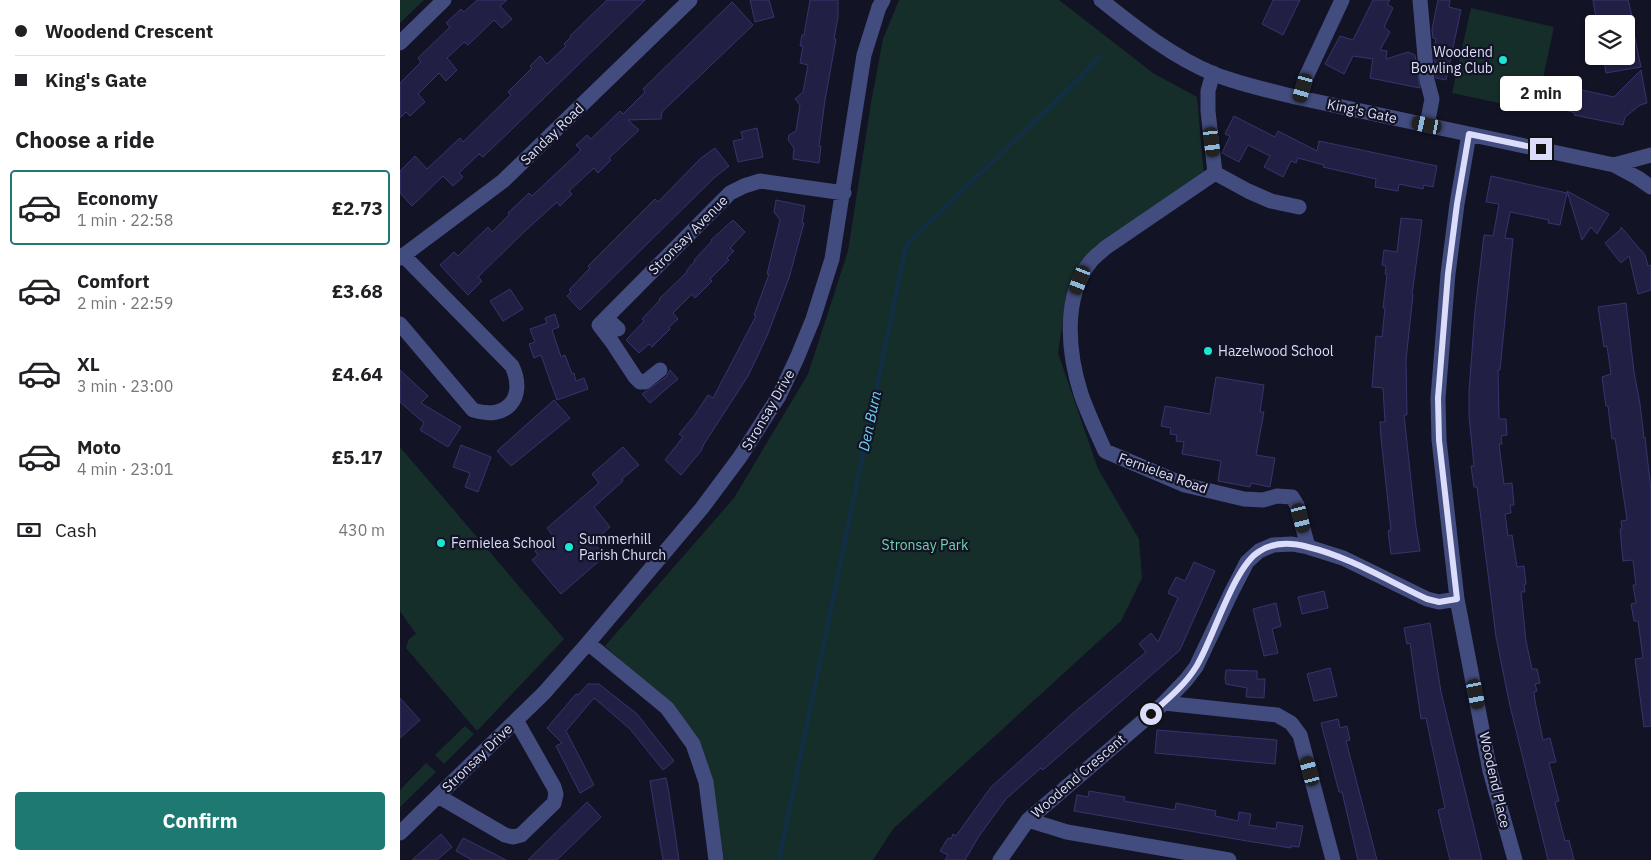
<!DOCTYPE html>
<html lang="en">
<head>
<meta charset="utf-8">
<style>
	body { margin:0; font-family:"IBM Plex Sans",sans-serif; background:#f2f2f2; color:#202124; height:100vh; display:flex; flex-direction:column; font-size:19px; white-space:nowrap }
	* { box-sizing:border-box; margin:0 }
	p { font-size:16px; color:#757577 }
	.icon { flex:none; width:28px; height:28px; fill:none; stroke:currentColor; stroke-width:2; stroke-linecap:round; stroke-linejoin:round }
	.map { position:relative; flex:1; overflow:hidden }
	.drawer { display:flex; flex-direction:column; background:#fff; width:400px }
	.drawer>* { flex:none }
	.guide { display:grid; align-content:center; height:110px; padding:0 15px; background:#fff }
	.fabs { position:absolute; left:1185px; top:15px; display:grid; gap:10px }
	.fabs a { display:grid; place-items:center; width:50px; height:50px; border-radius:5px; background:#fff; box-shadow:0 1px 4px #0004; font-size:25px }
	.end { position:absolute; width:22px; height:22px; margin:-11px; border:6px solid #dbddfb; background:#111; box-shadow:0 0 0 2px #111 }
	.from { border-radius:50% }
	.bubble { position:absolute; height:35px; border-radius:5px; background:#fff; box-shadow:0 1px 4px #0004; font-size:16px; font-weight:700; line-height:35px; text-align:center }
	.car { position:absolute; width:15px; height:30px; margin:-15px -8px; border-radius:6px; box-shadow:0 0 4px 1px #0007; background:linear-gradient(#222 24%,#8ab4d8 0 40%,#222 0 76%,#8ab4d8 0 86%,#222 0) }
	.guide b { display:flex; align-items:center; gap:18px; height:48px; font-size:19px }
	.guide b+b { border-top:1px solid #e0e0e0 }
	.guide i { width:12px; height:12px; background:#202124 }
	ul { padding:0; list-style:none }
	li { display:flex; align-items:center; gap:15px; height:75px; margin:0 10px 8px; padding:0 5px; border:2px solid transparent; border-radius:5px }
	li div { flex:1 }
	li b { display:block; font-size:19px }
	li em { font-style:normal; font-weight:700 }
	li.selected { border-color:#1e7972 }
	li>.icon { width:45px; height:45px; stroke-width:1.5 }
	h2 { padding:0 15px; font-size:22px; line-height:60px }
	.pay { display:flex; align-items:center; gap:12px; height:55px; padding:0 15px; font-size:19px }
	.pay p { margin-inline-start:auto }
	.cta { display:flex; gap:10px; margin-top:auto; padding:10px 15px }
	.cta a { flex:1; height:58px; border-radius:5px; background:#1e7972; color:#fff; font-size:20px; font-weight:700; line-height:58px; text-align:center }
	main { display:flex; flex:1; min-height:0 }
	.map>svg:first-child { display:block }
	.green { fill:#162e29 }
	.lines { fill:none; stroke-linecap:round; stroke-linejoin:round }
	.stream { stroke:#122e44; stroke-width:4.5 }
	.building { fill:#212044; stroke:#35356d }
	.minor { stroke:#434c7f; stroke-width:15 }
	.route { stroke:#dbddfb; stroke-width:6 }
	.poi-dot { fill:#1ce5d2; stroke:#121325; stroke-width:2 }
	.labels { text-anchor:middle; stroke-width:4.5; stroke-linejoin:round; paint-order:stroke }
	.poi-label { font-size:14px; fill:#dbddfb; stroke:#121325; text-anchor:start }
	.street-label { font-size:14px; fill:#dbddfb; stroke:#121325 }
	.park-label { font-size:14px; fill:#6ed3a6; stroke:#121325 }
	.water-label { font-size:15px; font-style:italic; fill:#74ceef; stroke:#121325 }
</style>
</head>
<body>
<main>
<section class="drawer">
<div class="guide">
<b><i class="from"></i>Woodend Crescent</b>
<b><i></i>King's Gate</b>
</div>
<h2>Choose a ride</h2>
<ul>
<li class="selected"><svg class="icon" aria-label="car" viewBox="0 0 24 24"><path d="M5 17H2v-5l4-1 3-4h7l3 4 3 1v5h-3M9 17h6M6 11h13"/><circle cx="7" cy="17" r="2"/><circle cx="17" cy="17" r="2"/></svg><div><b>Economy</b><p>1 min · 22:58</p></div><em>£2.73</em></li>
<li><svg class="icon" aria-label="car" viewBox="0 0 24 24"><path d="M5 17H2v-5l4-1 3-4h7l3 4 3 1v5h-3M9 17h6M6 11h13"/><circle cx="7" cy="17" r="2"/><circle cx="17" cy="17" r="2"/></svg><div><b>Comfort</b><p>2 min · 22:59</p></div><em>£3.68</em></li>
<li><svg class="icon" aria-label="car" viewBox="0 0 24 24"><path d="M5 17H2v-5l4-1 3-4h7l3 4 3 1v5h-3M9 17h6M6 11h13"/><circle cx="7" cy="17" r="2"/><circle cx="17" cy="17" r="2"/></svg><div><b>XL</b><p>3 min · 23:00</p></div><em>£4.64</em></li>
<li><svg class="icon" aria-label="car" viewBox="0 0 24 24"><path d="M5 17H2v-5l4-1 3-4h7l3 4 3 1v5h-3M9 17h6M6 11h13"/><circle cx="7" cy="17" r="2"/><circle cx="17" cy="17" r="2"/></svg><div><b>Moto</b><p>4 min · 23:01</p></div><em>£5.17</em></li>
</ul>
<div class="pay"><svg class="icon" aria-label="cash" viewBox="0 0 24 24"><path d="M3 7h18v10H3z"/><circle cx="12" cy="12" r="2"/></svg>Cash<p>430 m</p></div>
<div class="cta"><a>Confirm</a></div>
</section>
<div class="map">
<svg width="1251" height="860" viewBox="0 0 1251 860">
	<rect width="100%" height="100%" fill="#121325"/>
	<path class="green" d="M0 0H24L0 23Z
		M499 0H659L753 73 797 97 804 175 718 231 682 261 666 297 658 353 698 469 739 539 742 578 721 621 493 829 473 860H324L308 768 252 688 205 646 334 498 408 374 448 251 471 103 483 39Z
		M1071 8 1154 27 1136 111 1052 93Z
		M0 447 164 639 77 731 6 648 9 639 16 634 0 611Z
		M65 726 74 734 44 764 35 755Z
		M26 763 36 772 0 807V790Z"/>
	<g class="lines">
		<path class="stream" d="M379 860 505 251 508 243 679 79 699 57"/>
	</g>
	<path class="building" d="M77 0H107L100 6 112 19 102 28 94 20 68 45 64 42 47 58 57 70 46 81 39 73 18 94 25 102 10 116 6 112 0 118V83L21 62 18 58 50 27 46 23 61 9 64 12Z
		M207 0H245L111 130 83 157 79 154 59 173 63 177 53 186 43 176 12 206 0 193V171L15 156 27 169 60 138 63 142 111 95 108 92 132 68 130 66 140 56 147 64 166 46 164 44 171 37 170 36Z
		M350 0H369L374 17 355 22Z
		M410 0H438V17L434 39H436L425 100 419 146H421L419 163 393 159 394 148 388 140 389 135 396 131 400 105 395 99 403 92 408 65 400 63 403 46H400L402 35H404Z
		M873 0H900L883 35 862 24Z
		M973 0H990L987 4 993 8 984 27 990 32 980 50 987 51 986 59 1008 52 1015 55 1020 88 970 78 973 59 953 56 944 74 925 64 940 36 953 40Z
		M1038 0H1050L1049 7 1061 10 1046 80 1036 78 1034 49 1036 39 1033 38 1032 29Z
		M1193 0H1228L1234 24H1197Z
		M332 2 353 25 262 112 261 119 228 120 239 130 209 158 211 160 198 173 194 168 169 191 172 194 160 206 157 202 125 231 78 277 82 281 68 295 40 265 54 252 58 256 88 227 92 232 109 215 108 213 129 193 132 196 181 150 176 145 187 135 191 139 220 111 223 114 245 92 243 89Z
		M1226 24H1232L1241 67 1206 73 1203 56H1226Z
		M1241 70 1247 103 1240 105 1225 117 1223 125 1174 115 1175 113 1163 109 1168 87 1214 97Z
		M834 116 875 137 878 131 917 151 919 141 1037 166 1033 187 1024 185 1023 189 999 184 998 191 975 187 976 179 923 167 924 165 898 158 896 163 891 161 883 177 864 167 870 156 848 145 839 162 822 153 830 136 825 134Z
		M357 128 363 157 338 162 333 141 343 139 341 132Z
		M315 148 329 166 314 178 180 310 167 296 171 292 169 290 190 268 188 266 255 199 258 202 301 158Z
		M1091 176 1167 193 1160 225 1148 223 1149 220 1110 212 1105 238 1113 239 1100 370H1098L1099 419H1106L1107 435 1101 436 1102 444H1099L1104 484 1112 483 1114 505H1110L1111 513 1105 514 1108 536 1112 535 1117 567 1124 566 1126 584 1124 585 1125 592H1121L1126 641 1132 669H1137L1140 683 1135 684 1137 691 1134 692 1135 701 1143 740 1150 738 1156 762 1149 763 1159 801 1155 802 1165 841 1169 840 1174 860H1148L1110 706 1096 637 1077 487H1074L1071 466H1074L1069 416V391L1075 311 1084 235 1093 236 1099 204 1086 202Z
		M1167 191 1209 214 1197 234 1191 227 1182 240Z
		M376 200 405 206 402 223H404L389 278 367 336 348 376 304 444 301 451 281 475 265 460 283 437 279 434 294 416 308 395 313 398 356 316 354 315 369 274H367L380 220 374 212Z
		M1001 218 1022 220 1012 295H1013L1006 360 1007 415H1004L1016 527 1020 551 991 554 988 531 991 530 981 438 980 422H985L983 388 972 387 976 336 982 337 985 308H983L987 274H985L986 266 982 265 984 250 997 252Z
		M333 220 345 232 330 248 334 251 327 258 329 260 310 279 312 281 295 298 292 294 273 313 278 319 269 327 270 329 252 347 249 344 239 353 226 340 244 321 242 319 260 300 259 299 287 272 286 271 295 261 294 260 312 241 311 240Z
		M1221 227 1245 255 1248 266 1251 265V290L1238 294 1229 256 1221 263 1205 243 1221 229Z
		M110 289 123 309 103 321 90 301Z
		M1226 303 1234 372 1240 404 1244 438 1245 437 1251 490V726L1244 727 1235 659 1243 658 1238 621H1234L1231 604 1236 603 1233 585H1236L1233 560 1223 561 1220 529H1222L1221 521 1227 520 1215 438 1212 439 1208 406H1206L1202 377 1211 374 1207 346 1204 347 1198 307Z
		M155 314 159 327 152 330 161 357 165 355 172 374 174 373 176 381 184 378 188 389 157 400 141 355 134 358 129 344 135 342 130 329 147 323 145 318Z
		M0 370 28 396 21 403 61 427 48 447 20 430 24 423 0 402Z
		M270 370 278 379 250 403 242 394 266 377Z
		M816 377 864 385 860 412H864L856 455 875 458 870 487 851 483 850 487 818 481 821 461 782 454 784 442 776 441 777 435 770 434 771 428 761 426 765 406 810 414Z
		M154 400 170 418 111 466 97 451Z
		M61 445 91 457 78 492 65 487 70 473 53 467Z
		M223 447 239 465 222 479 223 481 194 507 210 527 193 542 205 556 161 594 132 560 138 555 135 551 153 536 147 528 199 483 192 474Z
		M794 562 815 571 780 650 643 770 641 768 606 799 579 836 565 860H545L548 855 540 851 548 838 551 839 553 834 556 836 591 787 673 713 746 652 739 644 751 633 758 642 778 598 768 593 776 577 785 581Z
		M924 591 928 608 902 614 898 597Z
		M876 603 881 626 872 629 878 653 864 656 853 609Z
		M1030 623 1041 692 1082 860H1050L1044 836 1038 810 1045 808 1026 718 1021 719 1010 643 1007 644 1004 628Z
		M930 668 937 696 914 701 907 674Z
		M826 670 857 671V679H865L864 698 846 697 847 688 826 684 825 678Z
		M188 684H199L237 714 274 761 263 770 230 729 194 698 166 731 194 785 180 793 156 746 162 743 147 728 176 694 178 695Z
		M0 698 20 720 0 738Z
		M938 719 940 728 947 726 950 740 946 741 977 860H958L942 792H939L921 723Z
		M757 730 877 740 875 764 755 753Z
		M266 778 269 793 279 860H263L257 824 250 781Z
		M689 791 725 797 724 801 775 810 776 803 816 811 815 816 838 821 839 812 851 814 849 825 876 829 877 822 903 826 899 847 891 846V848L847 841 674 811 677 795 688 797Z
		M187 802 201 817 157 860H128Z
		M41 834 52 847 37 860H12Z
		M63 838 75 844 106 860H72L56 851Z"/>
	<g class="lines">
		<path class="minor" d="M701 0C736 28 773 57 814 74 842 85 871 91 900 98L1214 165 1238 178 1251 187
			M1020 0 1027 80 1032 99 1027 125
			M0 43 44 0
			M813 73 808 91V111L815 173
			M900 98 906 77 942 0
			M1069 134 1057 204 1048 274 1038 398 1039 440 1057 599 1090 771 1115 860
			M1214 165 1251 155
			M815 173 705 248C701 252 695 256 691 261 662 297 668 353 681 394 688 414 697 433 705 451L785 485 844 499 863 500 877 496 892 497 897 505 908 547
			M815 173 848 191 871 201 899 207
			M0 258 103 181 290 0
			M206 318 218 329
			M0 324 73 410C106 421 127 398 112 366L3 255
			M260 370 245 382H240L235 377 212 342 199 325 330 193 344 186 360 181 444 193
			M188 643 267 708 293 744 306 782 316 860
			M764 703 877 715 891 723 900 735 933 860
			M38 796 105 835 113 837 121 835 154 803 156 794 154 787 116 720
			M628 820 667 832 829 860
			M0 833 144 693 188 643 302 508 340 457 379 396 397 358 413 319 432 259 464 55 479 7 483 0
			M600 860 628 820 764 703 786 680 796 667 831 593 847 562 859 551 873 545 892 544 908 547 943 558 1027 599 1039 602 1057 599"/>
	</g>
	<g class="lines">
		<path class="route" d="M751 714C767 700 785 685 796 667 813 640 834 565 860 551 874 542 893 543 908 547 950 557 988 581 1027 599L1039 602 1057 599 1039 440 1038 398 1048 274 1057 204 1069 134 1141 149"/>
	</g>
	<g class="poi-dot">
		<circle cx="1103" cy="60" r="5"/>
		<circle cx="808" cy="351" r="5"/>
		<circle cx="41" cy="543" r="5"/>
		<circle cx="169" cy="547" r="5"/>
	</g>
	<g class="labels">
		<g class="poi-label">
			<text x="1093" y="57" text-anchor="end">Woodend<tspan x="1093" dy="16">Bowling Club</tspan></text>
			<text x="818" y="356">Hazelwood School</text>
			<text x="179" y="544">Summerhill<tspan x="179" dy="16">Parish Church</tspan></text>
			<text x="51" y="548">Fernielea School</text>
		</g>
		<g class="street-label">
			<text transform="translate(962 111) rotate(12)" y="5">King's Gate</text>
			<text transform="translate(152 134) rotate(-44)" y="5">Sanday Road</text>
			<text transform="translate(288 235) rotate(-45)" y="5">Stronsay Avenue</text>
			<text transform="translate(368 410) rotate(-60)" y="5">Stronsay Drive</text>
			<text transform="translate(763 473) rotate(20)" y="5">Fernielea Road</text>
			<text transform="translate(77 758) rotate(-44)" y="5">Stronsay Drive</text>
			<text transform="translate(678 776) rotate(-41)" y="5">Woodend Crescent</text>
			<text transform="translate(1095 780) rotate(77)" y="5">Woodend Place</text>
		</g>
		<g class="park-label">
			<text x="525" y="550">Stronsay Park</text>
		</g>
		<g class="water-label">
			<text transform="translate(470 421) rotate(-78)" y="5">Den Burn</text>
		</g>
	</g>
</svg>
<div class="fabs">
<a><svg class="icon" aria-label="layers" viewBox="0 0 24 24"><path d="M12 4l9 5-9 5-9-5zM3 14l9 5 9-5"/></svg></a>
</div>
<i class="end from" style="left:751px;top:714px"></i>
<i class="end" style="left:1141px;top:149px"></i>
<div class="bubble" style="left:1100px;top:76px;width:82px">2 min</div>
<i class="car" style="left:903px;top:88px;rotate:196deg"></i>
<i class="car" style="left:1027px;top:125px;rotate:282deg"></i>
<i class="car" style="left:812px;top:142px;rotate:173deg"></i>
<i class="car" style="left:680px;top:280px;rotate:201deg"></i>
<i class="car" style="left:901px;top:518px;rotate:166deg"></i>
<i class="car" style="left:1076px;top:694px;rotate:169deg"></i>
<i class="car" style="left:910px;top:771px;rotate:345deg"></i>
</div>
</main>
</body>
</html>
